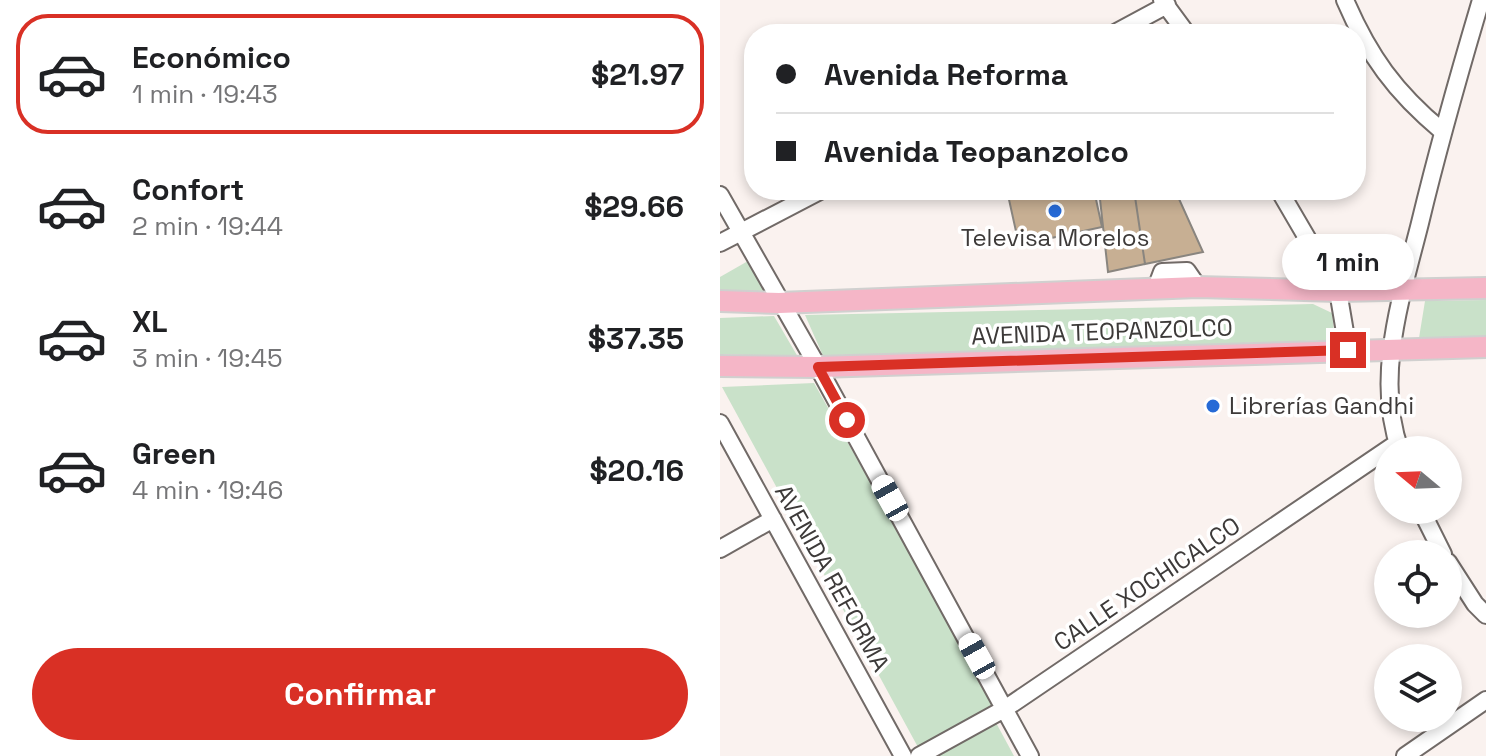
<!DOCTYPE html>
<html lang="es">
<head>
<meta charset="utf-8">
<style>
	body { margin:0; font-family:"Space Grotesk",sans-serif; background:#f2f2f2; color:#202124; height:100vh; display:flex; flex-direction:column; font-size:30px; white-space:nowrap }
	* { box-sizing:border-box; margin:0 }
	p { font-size:26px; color:#757577 }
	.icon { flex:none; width:44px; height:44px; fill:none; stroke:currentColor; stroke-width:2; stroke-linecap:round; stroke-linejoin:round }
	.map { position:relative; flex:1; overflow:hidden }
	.side { display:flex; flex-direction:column; background:#fff; width:720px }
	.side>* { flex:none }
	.banner { position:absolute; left:24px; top:24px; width:622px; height:176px; border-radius:32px; box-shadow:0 4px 12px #0003; display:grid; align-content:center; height:176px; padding:0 32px; background:#fff }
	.needle { width:52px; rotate:289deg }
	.controls { position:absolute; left:654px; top:436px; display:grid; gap:16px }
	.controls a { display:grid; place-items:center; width:88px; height:88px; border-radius:50%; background:#fff; box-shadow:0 4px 12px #0003; font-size:40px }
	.end { position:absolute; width:36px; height:36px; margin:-18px; border:10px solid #d93025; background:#fff; box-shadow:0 0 0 4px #fff }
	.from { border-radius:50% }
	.bubble { position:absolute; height:56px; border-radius:28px; background:#fff; box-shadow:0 4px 12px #0003; font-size:26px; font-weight:700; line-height:56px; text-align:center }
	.car { position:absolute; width:24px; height:48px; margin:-24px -12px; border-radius:10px; box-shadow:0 0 6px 2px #0007; background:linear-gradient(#fff 24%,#345 0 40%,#fff 0 76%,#345 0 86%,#fff 0) }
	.banner b { display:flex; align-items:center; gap:28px; height:76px; font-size:30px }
	.banner b+b { border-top:2px solid #e0e0e0 }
	.banner i { width:20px; height:20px; background:#202124 }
	ul { padding:14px 0 0; list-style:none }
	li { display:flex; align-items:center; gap:24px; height:120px; margin:0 16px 12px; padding:0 16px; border:4px solid transparent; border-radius:32px }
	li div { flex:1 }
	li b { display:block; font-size:30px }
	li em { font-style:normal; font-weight:700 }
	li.current { border-color:#d93025 }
	li>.icon { width:72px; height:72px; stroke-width:1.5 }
	.button { display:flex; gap:16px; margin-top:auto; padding:16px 32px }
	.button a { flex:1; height:92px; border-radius:48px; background:#d93025; color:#fff; font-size:32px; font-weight:700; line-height:92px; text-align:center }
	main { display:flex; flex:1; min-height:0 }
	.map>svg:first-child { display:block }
	.green { fill:#c9e1c9 }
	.building { fill:#c7af93; stroke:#89857f; stroke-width:2 }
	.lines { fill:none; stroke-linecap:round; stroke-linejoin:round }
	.minor-casing { stroke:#716a67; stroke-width:20 }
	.major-casing { stroke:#d0d0cf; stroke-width:24 }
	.minor { stroke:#fff; stroke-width:16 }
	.major { stroke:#f5b6c7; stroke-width:20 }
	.route { stroke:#d93025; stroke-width:10 }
	.poi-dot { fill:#266ad6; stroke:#fff; stroke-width:3 }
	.labels { text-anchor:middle; stroke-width:7; stroke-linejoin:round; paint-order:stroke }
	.poi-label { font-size:24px; fill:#3d3a39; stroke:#fff }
	.street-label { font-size:24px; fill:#3d3a39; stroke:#fff }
</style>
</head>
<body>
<main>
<section class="side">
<ul>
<li class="current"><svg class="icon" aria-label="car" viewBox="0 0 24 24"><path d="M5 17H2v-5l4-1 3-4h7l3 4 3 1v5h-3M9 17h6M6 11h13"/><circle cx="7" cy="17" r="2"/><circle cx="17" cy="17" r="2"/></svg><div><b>Económico</b><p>1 min · 19:43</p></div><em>$21.97</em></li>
<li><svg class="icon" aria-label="car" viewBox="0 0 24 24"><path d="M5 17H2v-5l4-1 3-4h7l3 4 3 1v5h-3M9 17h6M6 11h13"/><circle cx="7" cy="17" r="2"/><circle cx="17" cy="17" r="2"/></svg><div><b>Confort</b><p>2 min · 19:44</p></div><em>$29.66</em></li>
<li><svg class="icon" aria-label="car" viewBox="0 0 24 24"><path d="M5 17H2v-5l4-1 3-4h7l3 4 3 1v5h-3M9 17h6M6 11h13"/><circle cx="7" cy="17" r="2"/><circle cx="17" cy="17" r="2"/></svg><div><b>XL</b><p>3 min · 19:45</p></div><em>$37.35</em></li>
<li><svg class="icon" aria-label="car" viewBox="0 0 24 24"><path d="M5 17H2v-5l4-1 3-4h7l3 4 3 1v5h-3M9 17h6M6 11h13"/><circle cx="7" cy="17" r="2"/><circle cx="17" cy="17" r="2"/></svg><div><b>Green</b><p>4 min · 19:46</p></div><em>$20.16</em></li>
</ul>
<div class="button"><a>Confirmar</a></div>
</section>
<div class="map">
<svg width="766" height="756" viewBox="0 0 766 756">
	<rect width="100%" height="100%" fill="#faf2ef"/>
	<path class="green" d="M28 261 49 297 0 296V277Z
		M766 300V337L699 338 705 301Z
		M593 304 612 313 614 331 610 340 104 358 85 315Z
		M54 316 78 357 0 354V318Z
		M94 383 275 703 199 749 2 387Z
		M274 719 294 756H210Z"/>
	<path class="building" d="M310 190H374L382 227 299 245 288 195Z
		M379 190H414L425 264 388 272Z
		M414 190H455L483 252 425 264Z"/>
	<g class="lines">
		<defs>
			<path id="minor" d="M442 0 467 34
				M625 0C649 56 675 92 722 131
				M393 34 447 5
				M559 190 618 291 628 350
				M0 195 98 367 310 756
				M0 243 102 190
				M436 288 442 272 467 271 478 287
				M0 423 183 756
				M680 450C654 377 682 295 700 223 718 148 739 74 761 0
				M701 510 723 554
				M0 549 53 519
				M728 562 755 604 766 615
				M199 756 286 708 677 443
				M685 756 766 700"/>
			<path id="major" d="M0 301 59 303 478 287 618 291 766 288
				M0 366 98 367 766 347"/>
		</defs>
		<use href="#minor" class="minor-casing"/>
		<use href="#major" class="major-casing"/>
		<use href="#minor" class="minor"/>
		<use href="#major" class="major"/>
	</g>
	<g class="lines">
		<path class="route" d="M127 420 98 367 628 350"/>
	</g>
	<g class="poi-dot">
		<circle cx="335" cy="211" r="8"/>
		<circle cx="493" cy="406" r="8"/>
	</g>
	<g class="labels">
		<g class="poi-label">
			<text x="335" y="246">Televisa Morelos</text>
			<text x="509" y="414" text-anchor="start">Librerías Gandhi</text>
		</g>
		<g class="street-label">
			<text transform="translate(382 332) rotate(-2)" y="8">AVENIDA TEOPANZOLCO</text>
			<text transform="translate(112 578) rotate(61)" y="8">AVENIDA REFORMA</text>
			<text transform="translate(427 584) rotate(-34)" y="8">CALLE XOCHICALCO</text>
		</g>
	</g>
</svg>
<div class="controls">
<a><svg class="needle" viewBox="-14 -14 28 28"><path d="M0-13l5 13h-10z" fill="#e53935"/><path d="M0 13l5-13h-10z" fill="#757577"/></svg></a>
<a><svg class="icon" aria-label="locate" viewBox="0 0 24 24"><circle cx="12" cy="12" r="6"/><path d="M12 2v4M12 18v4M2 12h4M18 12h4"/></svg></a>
<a><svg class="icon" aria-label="layers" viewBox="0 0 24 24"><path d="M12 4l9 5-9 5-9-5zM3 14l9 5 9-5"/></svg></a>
</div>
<i class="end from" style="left:127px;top:420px"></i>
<i class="end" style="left:628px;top:350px"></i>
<div class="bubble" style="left:562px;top:234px;width:132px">1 min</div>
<i class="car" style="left:170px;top:498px;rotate:331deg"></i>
<i class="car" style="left:257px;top:656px;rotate:331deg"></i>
<div class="banner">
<b><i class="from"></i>Avenida Reforma</b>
<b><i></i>Avenida Teopanzolco</b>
</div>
</div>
</main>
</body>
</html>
